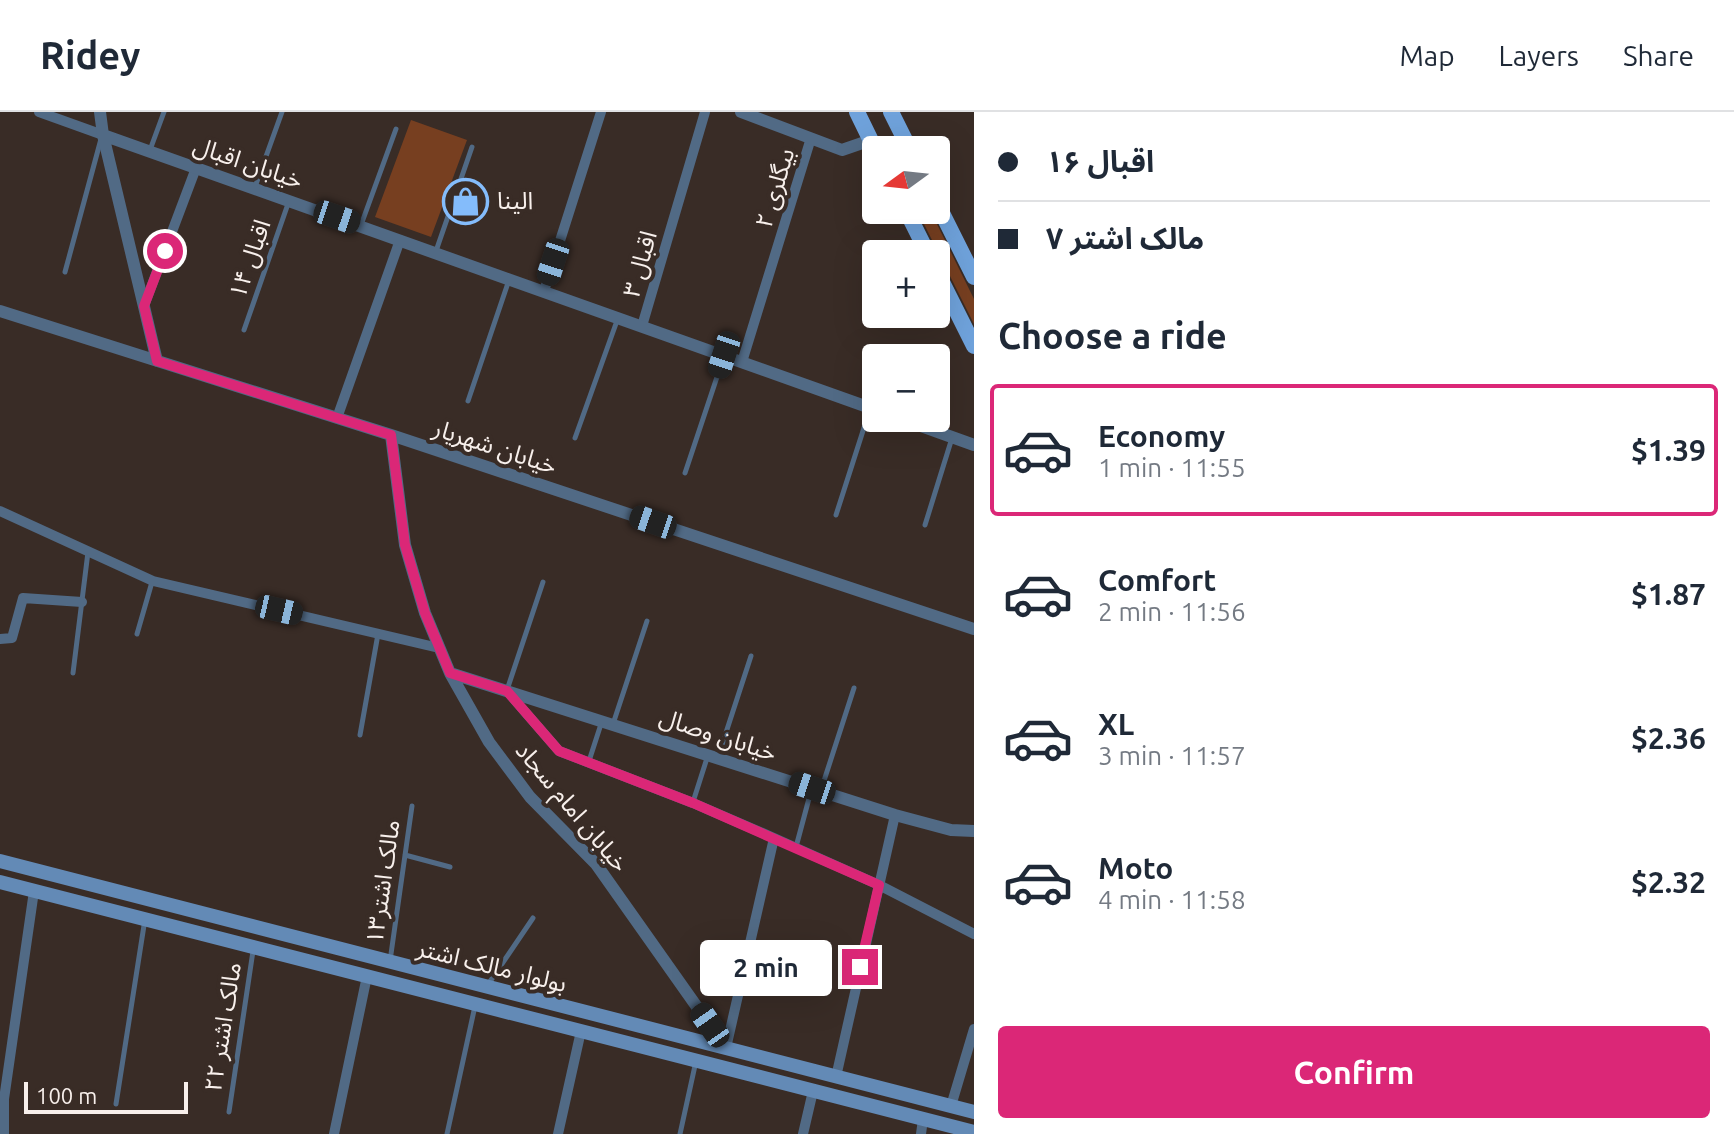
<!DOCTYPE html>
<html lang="en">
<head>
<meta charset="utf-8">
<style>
	body { margin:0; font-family:Ubuntu,"Noto Sans Arabic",sans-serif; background:#f2f2f3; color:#1f2937; height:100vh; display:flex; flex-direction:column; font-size:30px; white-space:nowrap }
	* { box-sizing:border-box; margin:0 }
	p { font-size:26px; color:#747a83 }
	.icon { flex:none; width:44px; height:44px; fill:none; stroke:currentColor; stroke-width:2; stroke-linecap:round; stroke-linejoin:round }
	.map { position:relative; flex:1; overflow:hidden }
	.side { display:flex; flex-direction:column; background:#fff; width:760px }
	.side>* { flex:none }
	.guide { display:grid; align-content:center; height:176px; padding:0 24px; background:#fff }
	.needle { width:52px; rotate:255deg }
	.fabs { position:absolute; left:862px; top:24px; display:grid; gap:16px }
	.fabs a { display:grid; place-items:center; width:88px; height:88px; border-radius:8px; background:#fff; box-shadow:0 8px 32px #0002; font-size:40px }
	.scale { position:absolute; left:24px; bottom:20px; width:164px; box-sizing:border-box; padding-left:8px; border:4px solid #f8f0ec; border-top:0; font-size:22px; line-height:28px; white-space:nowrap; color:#f8f0ec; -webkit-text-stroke:6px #392c26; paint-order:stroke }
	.end { position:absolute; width:36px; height:36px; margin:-18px; border:10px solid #db2777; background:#fff; box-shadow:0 0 0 4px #fff }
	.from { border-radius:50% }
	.bubble { position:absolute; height:56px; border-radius:8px; background:#fff; box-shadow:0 8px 32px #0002; font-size:26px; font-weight:600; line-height:56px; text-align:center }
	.car { position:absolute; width:24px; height:48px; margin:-24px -12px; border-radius:10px; box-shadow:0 0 6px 2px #0007; background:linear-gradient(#222 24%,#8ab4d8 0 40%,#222 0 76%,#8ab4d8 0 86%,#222 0) }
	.guide b { display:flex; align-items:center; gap:28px; height:76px; font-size:30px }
	.guide b+b { border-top:2px solid #e0e1e3 }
	.guide i { width:20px; height:20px; background:#1f2937 }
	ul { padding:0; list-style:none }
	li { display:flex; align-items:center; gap:24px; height:132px; margin:0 16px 12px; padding:0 8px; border:4px solid transparent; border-radius:8px }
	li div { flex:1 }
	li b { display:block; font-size:30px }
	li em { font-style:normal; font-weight:600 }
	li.current { border-color:#db2777 }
	li>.icon { width:72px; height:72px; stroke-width:1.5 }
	h2 { padding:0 24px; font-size:36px; line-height:96px }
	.action { display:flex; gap:16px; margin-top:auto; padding:16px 24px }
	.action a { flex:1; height:92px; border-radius:8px; background:#db2777; color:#fff; font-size:32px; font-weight:600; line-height:92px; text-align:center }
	header { display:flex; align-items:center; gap:48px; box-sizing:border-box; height:112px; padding:0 40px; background:#fff; border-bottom:2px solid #e0e1e3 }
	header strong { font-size:38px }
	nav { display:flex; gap:44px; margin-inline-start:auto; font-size:28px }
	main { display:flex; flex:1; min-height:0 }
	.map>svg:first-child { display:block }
	.green { fill:#773f20 }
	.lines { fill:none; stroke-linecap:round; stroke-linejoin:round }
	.service { stroke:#516a85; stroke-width:5 }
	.minor { stroke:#516a85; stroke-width:10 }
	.tertiary { stroke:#516a85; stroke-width:12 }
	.secondary { stroke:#638ab6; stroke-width:14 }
	.primary { stroke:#6fa2db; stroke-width:16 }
	.route { stroke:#db2777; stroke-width:10 }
	.labels { text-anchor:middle; stroke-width:8; stroke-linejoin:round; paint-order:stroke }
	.street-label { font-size:24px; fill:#f8f0ec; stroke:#392c26 }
	.poi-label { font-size:24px; fill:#f8f0ec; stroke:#392c26; text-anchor:start }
</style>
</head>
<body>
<header>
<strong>Ridey</strong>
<nav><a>Map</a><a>Layers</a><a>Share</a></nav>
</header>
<main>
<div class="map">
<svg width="974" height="1022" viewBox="0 0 974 1022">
	<rect width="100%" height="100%" fill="#392c26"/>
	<path class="green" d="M411 8 467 28 431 125 375 105Z
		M917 98H930L974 187V212Z"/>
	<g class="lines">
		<path class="service" d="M150 38 164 0
			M255 75 282 0
			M361 113 396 17
			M436 139 472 35
			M65 160 101 27
			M244 218 289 89
			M468 289 509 168
			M575 326 618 206
			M685 361 724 244
			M836 403 870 297
			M925 413 952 326
			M137 522 152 470
			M73 561 88 440
			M507 578 543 470
			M613 612 647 509
			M360 623 378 522
			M718 645 751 544
			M589 649 602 609
			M821 678 854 576
			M693 690 708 643
			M796 735 811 679
			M405 743 450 755
			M390 849 412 694
			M487 874 533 806
			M116 992 145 807
			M229 1000 253 839
			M447 1022 475 894
			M680 1022 696 949"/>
		<path class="minor" d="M39 0 103 23
			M544 179 601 0
			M144 194 196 56
			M642 214 705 0
			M742 250 811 26
			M337 306 400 128
			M0 399 153 469 439 536
			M0 527 12 526 23 486 82 490
			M507 579 559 639 693 691 774 726 879 773 974 822
			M726 936 774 726
			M836 965 895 703
			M951 994 974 917
			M4 1022V987L34 779
			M334 1022 367 864
			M558 1022 581 919
			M803 1022 813 979
			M921 1022 923 1007"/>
		<path class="tertiary" d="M100 0 103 23 157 249
			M741 0 842 38 871 28
			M103 23 876 298
			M0 199 391 323 974 517
			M899 306 974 333
			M391 323 405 433 425 501 450 561 489 630 530 685 596 752 726 936
			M450 561 895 703 951 718 974 719"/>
		<path class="secondary" d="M0 749 974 1000
			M0 770 974 1020"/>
		<path class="primary" d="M857 0 876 39
			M891 0 910 38
			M936 89 974 165
			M906 98 928 142
			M936 158 974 234"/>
	</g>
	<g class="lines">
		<path class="route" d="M165 139 144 194 157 249 391 323 405 433 425 501 450 561 507 579 559 639 693 691 879 773 860 855"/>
	</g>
	<defs>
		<symbol id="shop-ring" viewBox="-11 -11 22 22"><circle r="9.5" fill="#392c26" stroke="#84bcfb" stroke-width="1.5"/><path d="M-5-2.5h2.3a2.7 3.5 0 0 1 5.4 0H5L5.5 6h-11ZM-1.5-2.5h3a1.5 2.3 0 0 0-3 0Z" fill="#84bcfb"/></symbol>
	</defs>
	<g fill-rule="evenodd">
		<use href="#shop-ring" x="440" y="64" width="51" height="51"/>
	</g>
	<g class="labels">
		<g class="street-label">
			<text transform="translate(248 51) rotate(19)" y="8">خیابان اقبال</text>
			<text transform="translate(775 76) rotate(-73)" y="8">بیگلری ۲</text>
			<text transform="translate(250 147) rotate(-71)" y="8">اقبال ۱۴</text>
			<text transform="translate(640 152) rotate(-74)" y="8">اقبال ۳</text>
			<text transform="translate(495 335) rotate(18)" y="8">خیابان شهریار</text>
			<text transform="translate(718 623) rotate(18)" y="8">خیابان وصال</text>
			<text transform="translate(572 695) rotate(50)" y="8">خیابان امام سجاد</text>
			<text transform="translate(383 770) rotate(-82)" y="8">مالک اشتر۱۳</text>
			<text transform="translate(492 854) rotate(14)" y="8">بولوار مالک اشتر</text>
			<text transform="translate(223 915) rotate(-81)" y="8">مالک اشتر ۲۲</text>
		</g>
		<g class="poi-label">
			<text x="497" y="97">الینا</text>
		</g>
	</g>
</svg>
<div class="fabs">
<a><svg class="needle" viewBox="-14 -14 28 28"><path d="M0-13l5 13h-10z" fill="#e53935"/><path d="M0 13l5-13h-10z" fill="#747a83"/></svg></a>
<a>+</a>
<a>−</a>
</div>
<div class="scale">100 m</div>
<i class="end from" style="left:165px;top:139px"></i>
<i class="end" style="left:860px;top:855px"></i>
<div class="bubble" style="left:700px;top:828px;width:132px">2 min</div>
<i class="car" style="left:337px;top:105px;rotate:109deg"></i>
<i class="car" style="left:553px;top:150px;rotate:198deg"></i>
<i class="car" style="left:724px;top:243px;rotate:198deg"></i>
<i class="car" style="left:653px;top:410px;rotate:289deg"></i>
<i class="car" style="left:279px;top:498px;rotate:103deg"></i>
<i class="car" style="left:812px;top:676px;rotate:288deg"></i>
<i class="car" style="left:710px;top:913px;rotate:325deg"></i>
</div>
<section class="side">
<div class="guide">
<b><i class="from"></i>اقبال ۱۶</b>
<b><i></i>مالک اشتر ۷</b>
</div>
<h2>Choose a ride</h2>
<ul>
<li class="current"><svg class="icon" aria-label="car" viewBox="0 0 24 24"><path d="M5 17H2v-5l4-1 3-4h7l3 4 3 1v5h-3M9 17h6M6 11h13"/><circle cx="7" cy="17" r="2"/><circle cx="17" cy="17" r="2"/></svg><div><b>Economy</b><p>1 min · 11:55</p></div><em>$1.39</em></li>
<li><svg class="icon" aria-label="car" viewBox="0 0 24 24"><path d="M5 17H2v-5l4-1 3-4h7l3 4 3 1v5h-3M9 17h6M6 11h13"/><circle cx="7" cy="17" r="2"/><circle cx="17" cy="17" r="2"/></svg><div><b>Comfort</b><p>2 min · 11:56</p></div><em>$1.87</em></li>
<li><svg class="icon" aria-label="car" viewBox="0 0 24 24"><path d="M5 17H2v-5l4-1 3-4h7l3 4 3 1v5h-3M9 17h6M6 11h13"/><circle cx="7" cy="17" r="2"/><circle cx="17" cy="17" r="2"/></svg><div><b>XL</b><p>3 min · 11:57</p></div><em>$2.36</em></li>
<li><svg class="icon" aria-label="car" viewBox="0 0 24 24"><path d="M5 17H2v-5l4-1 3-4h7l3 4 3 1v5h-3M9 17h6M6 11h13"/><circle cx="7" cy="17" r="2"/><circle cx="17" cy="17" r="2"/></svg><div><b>Moto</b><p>4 min · 11:58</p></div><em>$2.32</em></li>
</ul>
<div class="action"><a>Confirm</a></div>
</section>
</main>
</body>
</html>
